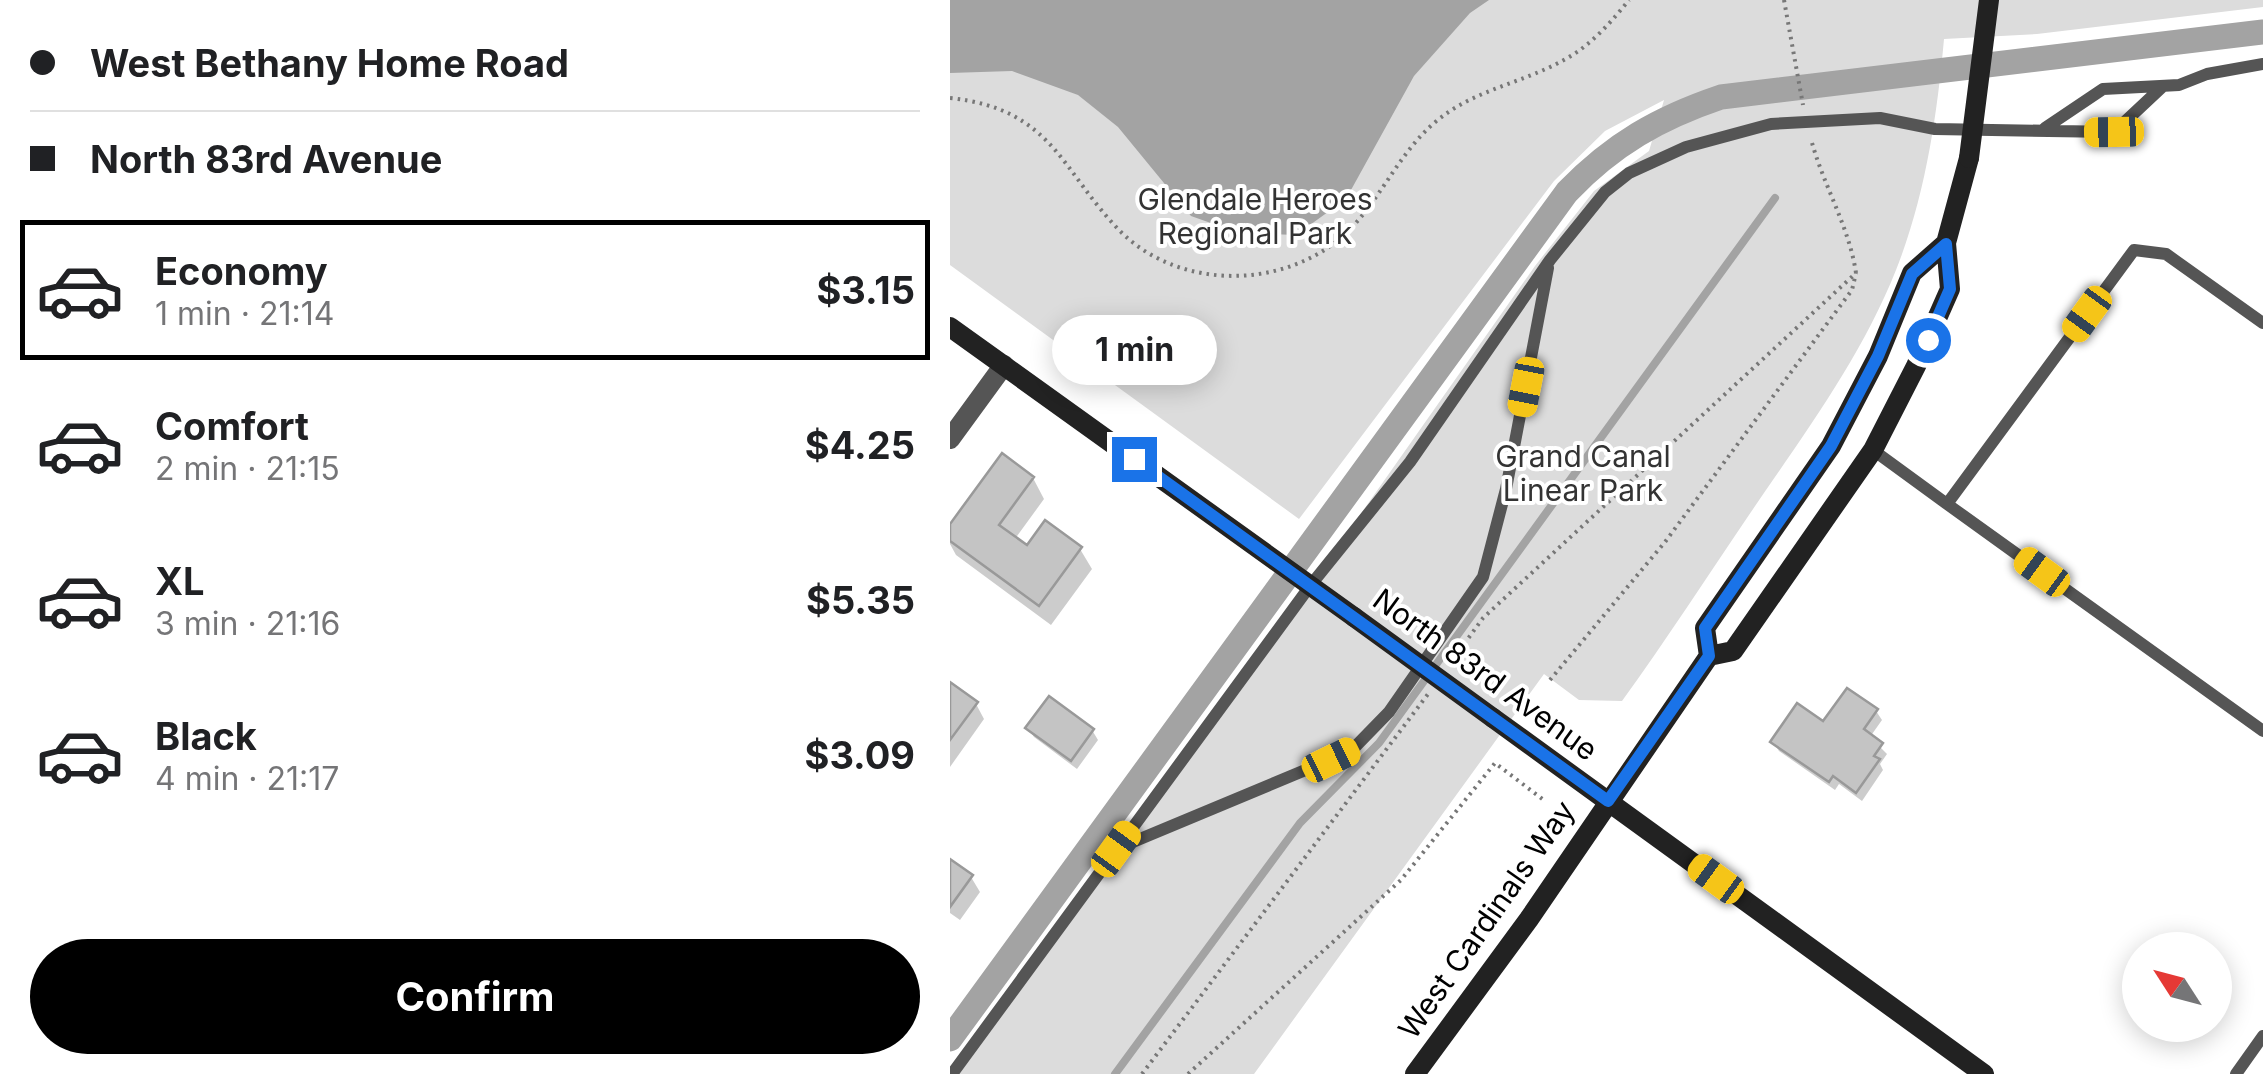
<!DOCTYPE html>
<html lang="en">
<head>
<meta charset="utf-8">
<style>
	body { margin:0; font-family:Inter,sans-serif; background:#f6f6f6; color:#202124; height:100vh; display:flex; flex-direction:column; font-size:38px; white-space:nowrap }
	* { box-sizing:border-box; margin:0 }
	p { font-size:32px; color:#757577 }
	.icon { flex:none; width:55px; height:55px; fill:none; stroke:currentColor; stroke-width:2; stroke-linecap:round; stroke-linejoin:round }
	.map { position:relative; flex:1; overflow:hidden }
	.details { display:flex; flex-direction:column; background:#fff; width:950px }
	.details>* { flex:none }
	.hud { display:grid; align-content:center; height:220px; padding:0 30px; background:#fff }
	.needle { width:65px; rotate:306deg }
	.tools { position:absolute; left:1172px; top:932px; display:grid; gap:20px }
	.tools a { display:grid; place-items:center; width:110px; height:110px; border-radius:50%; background:#fff; box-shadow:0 5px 25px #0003; font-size:50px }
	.end { position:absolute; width:45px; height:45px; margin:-22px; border:12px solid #1a73e8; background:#fff; box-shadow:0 0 0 5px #fff }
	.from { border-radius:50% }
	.bubble { position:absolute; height:70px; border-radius:35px; background:#fff; box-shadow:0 5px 25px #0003; font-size:32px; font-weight:700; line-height:70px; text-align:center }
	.car { position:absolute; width:30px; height:60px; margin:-30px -15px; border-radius:12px; box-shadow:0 0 8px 2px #0007; background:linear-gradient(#f5c518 24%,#345 0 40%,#f5c518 0 76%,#345 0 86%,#f5c518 0) }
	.hud b { display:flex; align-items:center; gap:35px; height:95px; font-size:38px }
	.hud b+b { border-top:2px solid #e0e0e0 }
	.hud i { width:25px; height:25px; background:#202124 }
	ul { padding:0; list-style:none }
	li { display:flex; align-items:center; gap:30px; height:140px; margin:0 20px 15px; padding:0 10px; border:5px solid transparent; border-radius:0px }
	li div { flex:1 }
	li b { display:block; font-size:38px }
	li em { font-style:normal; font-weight:700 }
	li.on { border-color:#000 }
	li>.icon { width:90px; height:90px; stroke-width:1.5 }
	.button { display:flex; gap:20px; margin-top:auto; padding:20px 30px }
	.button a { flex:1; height:115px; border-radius:60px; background:#000; color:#fff; font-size:40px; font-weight:700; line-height:115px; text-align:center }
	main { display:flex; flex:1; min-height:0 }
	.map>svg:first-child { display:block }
	.green { fill:#dcdcdc }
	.water { fill:#a3a3a3 }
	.shadow { fill:#0003 }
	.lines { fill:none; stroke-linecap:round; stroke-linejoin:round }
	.stream { stroke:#a3a3a3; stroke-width:8 }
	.canal { stroke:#a3a3a3; stroke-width:25 }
	.building { fill:#c4c4c4; stroke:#999; stroke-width:2.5 }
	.path { stroke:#777; stroke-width:4; stroke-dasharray:2.5 5; stroke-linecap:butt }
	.lane { stroke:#555; stroke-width:12 }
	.street { stroke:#555; stroke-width:20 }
	.secondary { stroke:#222; stroke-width:20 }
	.secondary-bridge { stroke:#222; stroke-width:20 }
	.route { stroke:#1a73e8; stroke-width:12 }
	.labels { text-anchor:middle; stroke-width:8; stroke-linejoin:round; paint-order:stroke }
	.park-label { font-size:30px; fill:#333; stroke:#fff }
	.street-label { font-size:30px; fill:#000; stroke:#fff }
</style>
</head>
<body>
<main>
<section class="details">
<div class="hud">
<b><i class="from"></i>West Bethany Home Road</b>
<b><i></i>North 83rd Avenue</b>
</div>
<ul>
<li class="on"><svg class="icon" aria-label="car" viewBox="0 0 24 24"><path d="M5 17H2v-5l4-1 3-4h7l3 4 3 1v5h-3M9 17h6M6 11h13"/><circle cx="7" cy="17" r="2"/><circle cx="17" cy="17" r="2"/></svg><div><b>Economy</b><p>1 min · 21:14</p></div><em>$3.15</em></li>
<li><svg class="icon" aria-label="car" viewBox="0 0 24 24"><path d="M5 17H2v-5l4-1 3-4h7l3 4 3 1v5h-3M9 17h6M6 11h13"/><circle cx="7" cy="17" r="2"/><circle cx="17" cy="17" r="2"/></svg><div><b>Comfort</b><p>2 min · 21:15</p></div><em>$4.25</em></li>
<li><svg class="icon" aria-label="car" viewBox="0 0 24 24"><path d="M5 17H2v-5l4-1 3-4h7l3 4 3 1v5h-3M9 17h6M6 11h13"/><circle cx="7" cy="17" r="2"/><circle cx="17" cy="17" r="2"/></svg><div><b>XL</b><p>3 min · 21:16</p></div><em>$5.35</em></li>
<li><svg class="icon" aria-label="car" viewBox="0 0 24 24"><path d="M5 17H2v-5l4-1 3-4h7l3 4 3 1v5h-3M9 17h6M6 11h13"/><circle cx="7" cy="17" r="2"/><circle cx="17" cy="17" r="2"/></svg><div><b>Black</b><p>4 min · 21:17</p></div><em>$3.09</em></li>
</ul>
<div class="button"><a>Confirm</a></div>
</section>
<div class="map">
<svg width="1313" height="1074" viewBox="0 0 1313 1074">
	<rect width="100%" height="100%" fill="#fff"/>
	<path class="green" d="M0 0H1313V7L1087 34 994 39C987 117 975 197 946 270 911 358 854 434 801 512 758 575 717 639 672 701L629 700 594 674 304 1074H2L360 586 585 266 644 191 699 151 714 100 655 131 604 181 349 519 0 265Z"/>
	<path class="water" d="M0 0H539L520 13 464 76 396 199 346 235 289 233 241 216 168 127 128 95 62 71 0 73Z"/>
	<path class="shadow" d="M83 478 94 499 65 539 77 549H130L142 569 101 625 6 555 0 544V528Z
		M0 686 26 704 34 719 0 767Z
		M926 711 932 720 920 737 937 754 930 764 933 770 912 801 889 784 885 790 829 751 823 742Z
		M78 728 142 730 148 740 127 769 84 737Z
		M0 862 21 877 30 892 10 920 0 913Z"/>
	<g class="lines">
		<path class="stream" d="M165 1074 350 823 429 743 825 198"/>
		<path class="canal" d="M0 1039 617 192C663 144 709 118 771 97L1313 32"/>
	</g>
	<path class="building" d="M52 453 84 477 49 525 77 545 95 520 132 547 89 606 0 541V524Z
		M0 682 28 702 0 740Z
		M897 688 928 709 914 729 933 743 924 756 930 759 906 793 883 776 879 782 820 742 847 703 873 721Z
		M99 696 144 729 121 761 75 728Z
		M0 859 23 875 0 907Z"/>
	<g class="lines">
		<path class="path" d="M834 0 853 105
			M0 98C104 109 111 172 172 233 226 285 314 289 376 249 424 218 441 161 483 124 524 88 574 84 619 57 642 44 662 21 679 0
			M501 662 533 618 906 273C899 226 873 185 861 139
			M600 680 715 542 902 290 906 273
			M192 1074 478 694
			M238 1074 451 880 545 763 595 801"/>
		<path class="lane" d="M1095 128 1153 89 1229 85 1257 74 1313 64
			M1313 323 1216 254 1184 250 997 504 1313 731
			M923 450 997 504
			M166 849 401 751 439 712 533 577 556 489 598 268
			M2 1074 360 586 460 462 600 260 655 192 679 173 736 147 821 124 930 118 985 129 1164 132 1212 87
			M1286 1074 1313 1036"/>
		<path class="street" d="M0 439 54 365"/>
		<path class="secondary" d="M0 327 404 617
			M759 656 783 651 923 450 966 366 1000 289 996 243 1019 158
			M543 718 1034 1074
			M465 1074 579 919 759 656 755 628 881 446 928 356 962 273 996 243"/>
		<path class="secondary-bridge" d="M1019 158 1039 0
			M404 617 543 718"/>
	</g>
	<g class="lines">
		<path class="route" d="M184 459 658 801 759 656 755 628 881 446 928 356 962 274 996 244 1000 289 978 340"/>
	</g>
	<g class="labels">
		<g class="park-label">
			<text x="305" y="210">Glendale Heroes<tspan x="305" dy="34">Regional Park</tspan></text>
			<text x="633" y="467">Grand Canal<tspan x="633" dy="34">Linear Park</tspan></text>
		</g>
		<g class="street-label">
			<text transform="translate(535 675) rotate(36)" y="10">North 83rd Avenue</text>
			<text transform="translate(537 920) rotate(-55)" y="10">West Cardinals Way</text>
		</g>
	</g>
</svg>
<div class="tools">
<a><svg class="needle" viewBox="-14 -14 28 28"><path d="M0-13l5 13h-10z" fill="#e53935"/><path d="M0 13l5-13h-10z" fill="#757577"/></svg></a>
</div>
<i class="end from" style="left:978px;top:340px"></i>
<i class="end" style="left:184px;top:459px"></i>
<div class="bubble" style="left:102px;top:315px;width:165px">1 min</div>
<i class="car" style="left:1164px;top:132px;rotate:269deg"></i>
<i class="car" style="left:1137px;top:314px;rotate:216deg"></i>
<i class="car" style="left:576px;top:387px;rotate:191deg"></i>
<i class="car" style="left:1092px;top:572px;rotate:306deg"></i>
<i class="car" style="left:381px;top:760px;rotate:64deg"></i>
<i class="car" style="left:166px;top:849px;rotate:36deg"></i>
<i class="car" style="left:766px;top:879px;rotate:306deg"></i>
</div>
</main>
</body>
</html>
